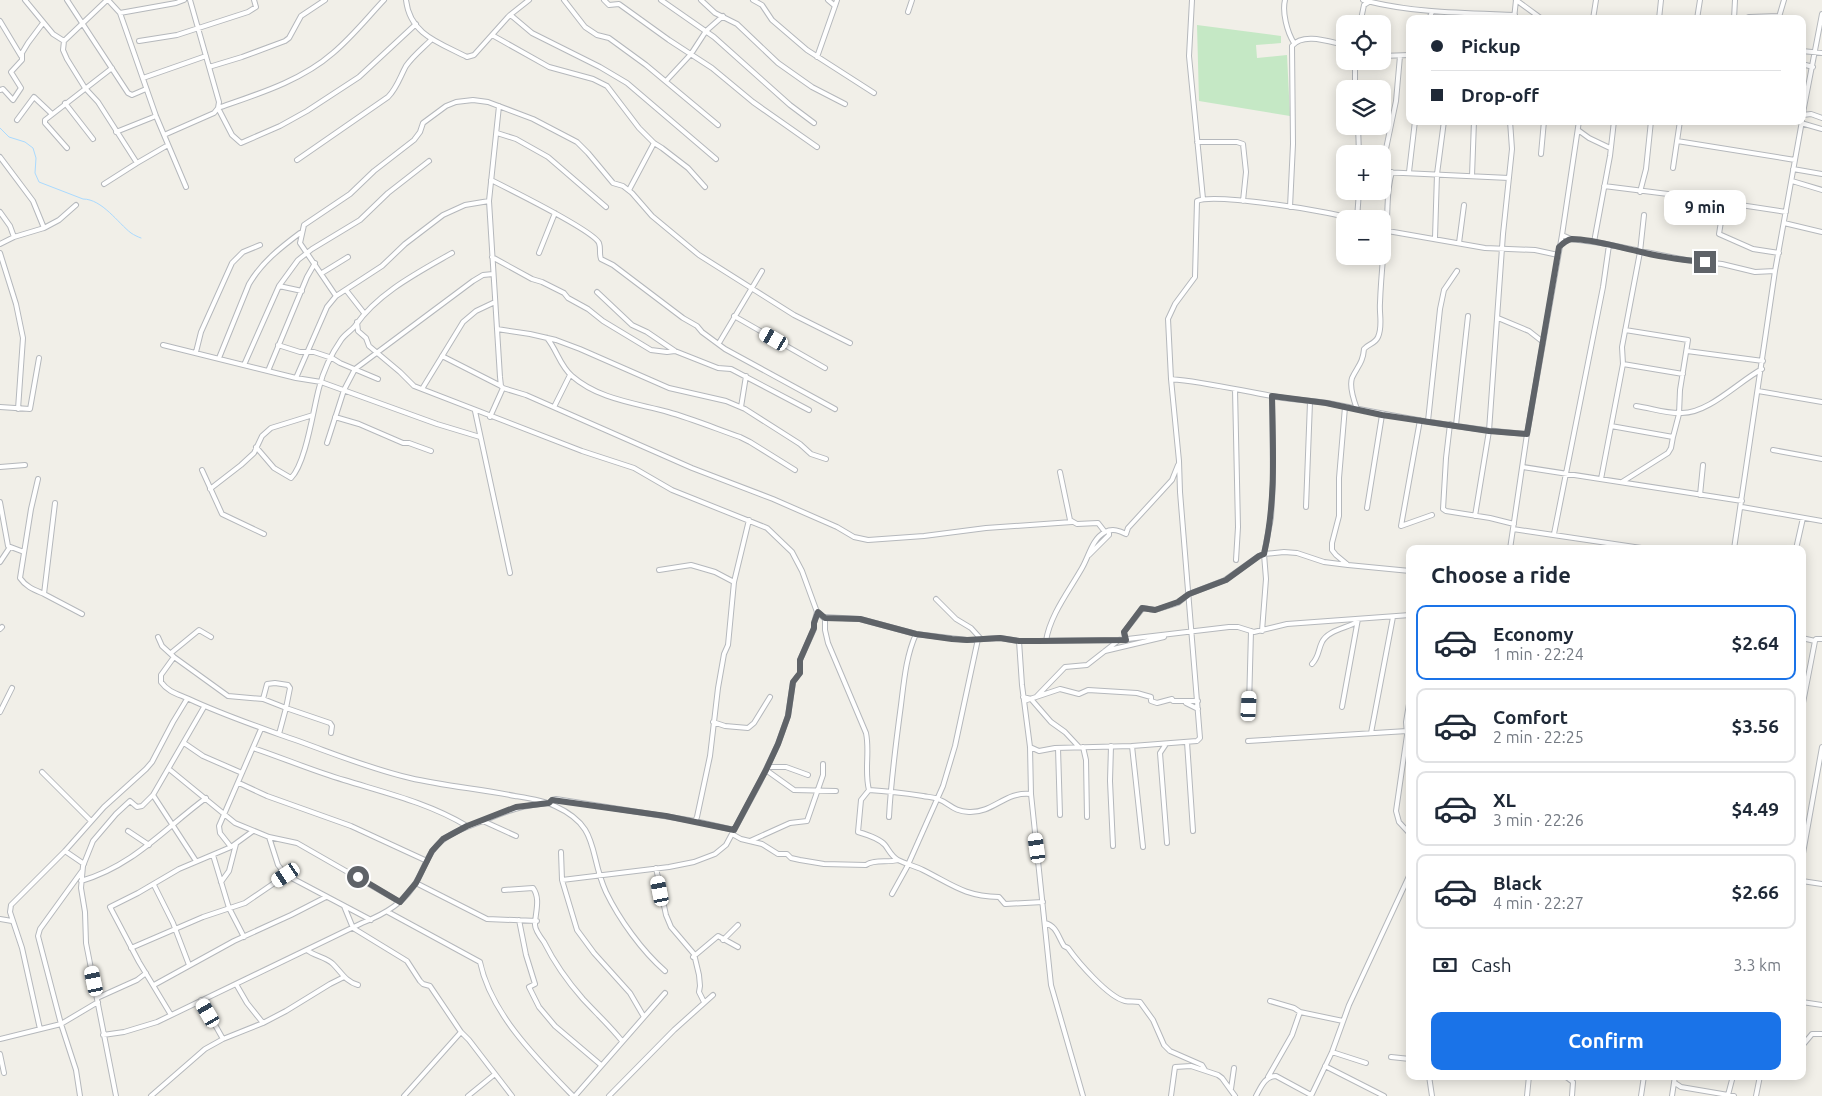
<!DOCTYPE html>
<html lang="en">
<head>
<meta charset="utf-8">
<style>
	body { margin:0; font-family:Ubuntu,sans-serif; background:#f6f6f7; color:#1f2937; height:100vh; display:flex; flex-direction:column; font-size:19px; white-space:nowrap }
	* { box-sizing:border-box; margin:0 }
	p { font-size:16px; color:#747a83 }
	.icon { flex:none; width:28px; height:28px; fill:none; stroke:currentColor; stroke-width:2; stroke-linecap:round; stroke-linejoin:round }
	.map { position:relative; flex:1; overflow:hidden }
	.drawer { position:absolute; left:1406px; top:545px; width:400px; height:535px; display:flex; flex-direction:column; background:#fff; border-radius:10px; box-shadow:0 2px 12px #0003 }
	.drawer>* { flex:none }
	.top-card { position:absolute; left:1406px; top:15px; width:400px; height:110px; border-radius:10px; box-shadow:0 2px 12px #0003; display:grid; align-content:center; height:110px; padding:0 25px; background:#fff }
	.fabs { position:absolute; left:1336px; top:15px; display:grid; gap:10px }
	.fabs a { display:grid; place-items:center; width:55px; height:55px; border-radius:10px; background:#fff; box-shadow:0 2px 12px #0003; font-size:25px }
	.end { position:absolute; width:22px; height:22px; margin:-11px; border:6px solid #5f6368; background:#fff; box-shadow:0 0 0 2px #fff }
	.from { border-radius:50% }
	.bubble { position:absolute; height:35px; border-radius:10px; background:#fff; box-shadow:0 2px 12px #0003; font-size:16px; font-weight:700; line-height:35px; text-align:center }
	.car { position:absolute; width:15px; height:30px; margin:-15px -8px; border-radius:6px; box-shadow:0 0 4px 1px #0007; background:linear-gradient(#fff 24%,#345 0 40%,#fff 0 76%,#345 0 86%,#fff 0) }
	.top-card b { display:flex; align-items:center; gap:18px; height:48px; font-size:19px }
	.top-card b+b { border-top:1px solid #e0e1e3 }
	.top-card i { width:12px; height:12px; background:#1f2937 }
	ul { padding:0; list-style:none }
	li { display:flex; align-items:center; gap:15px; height:75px; margin:0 10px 8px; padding:0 15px; border:2px solid #e0e1e3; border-radius:10px }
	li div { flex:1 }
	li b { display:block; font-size:19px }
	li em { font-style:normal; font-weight:700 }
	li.selected { border-color:#1a73e8 }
	li>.icon { width:45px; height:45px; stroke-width:1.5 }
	h2 { padding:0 25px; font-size:22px; line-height:60px }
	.pay { display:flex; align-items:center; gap:12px; height:55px; padding:0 25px; font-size:19px }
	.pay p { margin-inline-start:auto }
	.action { display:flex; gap:10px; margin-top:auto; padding:10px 25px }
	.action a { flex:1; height:58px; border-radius:10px; background:#1a73e8; color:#fff; font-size:20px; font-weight:700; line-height:58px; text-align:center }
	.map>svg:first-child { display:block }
	.green { fill:#c5e8c5 }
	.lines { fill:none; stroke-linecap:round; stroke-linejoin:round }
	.stream { stroke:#aadaff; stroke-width:1 }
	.minor-casing { stroke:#b5b8bc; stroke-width:6 }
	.minor { stroke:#fff; stroke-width:4 }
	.route { stroke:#5f6368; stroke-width:6 }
</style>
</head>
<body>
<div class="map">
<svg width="1822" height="1096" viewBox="0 0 1822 1096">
	<rect width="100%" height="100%" fill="#f1efe8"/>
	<path class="green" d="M1197 25 1281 36V43L1256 45 1257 58 1287 55 1290 116 1199 101Z"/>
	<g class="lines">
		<path class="stream" d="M0 128 9 137 25 142 33 148 36 158 35 173 39 182 83 199C102 199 118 223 131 233 134 235 138 237 141 238"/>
		<defs>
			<path id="minor" d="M25 0 53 34 64 41 63 50 67 59 85 88 98 102 137 163
				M67 0 128 93 132 95 146 89
				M108 0 120 13 156 116 186 187
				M384 0C367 18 352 37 333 53 301 81 258 94 218 108L232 135 241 143 280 126 307 111 359 77 416 24
				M406 0C410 35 440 43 467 57L474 55 508 17 510 15 513 17 532 33 600 67 627 83 716 159
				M564 0 585 27 597 35 609 38 646 65 718 125
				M604 0 609 5 619 4 669 40 712 68 753 102 817 147
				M661 0 714 37 790 105 814 123
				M701 0 715 13 737 24 778 63 812 87 845 104
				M753 0 762 5 772 20 807 50 874 93
				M828 0 835 6 837 0
				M1192 0 1189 56 1203 199
				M1285 0C1282 12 1287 32 1294 43
				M1363 0C1413 13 1463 13 1515 15
				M1516 0 1542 19
				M908 12 912 0
				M120 13 176 3 184 0
				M510 15 529 0
				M1779 17 1784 0
				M1429 19 1432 12
				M1514 19 1516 0
				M1593 19 1596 0
				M1659 19 1661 0
				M1697 19 1700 0
				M1734 19 1735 0
				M1745 19 1749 17 1779 16
				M0 21 21 56
				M1360 24 1364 5 1369 2
				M492 35 549 67 593 79 607 86 639 128 654 143 662 148 688 168 705 187
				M64 41 107 0
				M139 41 177 35 248 12 256 7 254 0
				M1802 51 1822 53
				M1382 56 1410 55
				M817 57 835 6
				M1355 61V89
				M1802 64 1813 67
				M209 67 242 57 285 41 289 38 301 16 325 0
				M143 78 206 56
				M666 81 691 54 706 31 723 16
				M0 90 3 89 13 100 21 88 11 72 22 60V53L28 43 43 23
				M65 103 93 139
				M499 106 489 201 500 377 501 386 503 388 526 395 692 468 773 499 837 527 854 537 868 540 924 536 986 528 1072 522
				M1803 115 1811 114 1822 118
				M1802 118 1822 14
				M17 120 34 97 52 114
				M1801 123 1822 129
				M1358 126 1359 154
				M1578 130 1589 138 1610 148
				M116 132 156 116
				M497 133 516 139 548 157 606 207
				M164 135 214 113 218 108 219 102 190 0
				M1677 141 1795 160
				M1197 142H1237L1243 144 1246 172 1243 201
				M67 148 45 123V120L112 68
				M1541 154 1544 121
				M0 157 33 201 44 228 14 237 0 244
				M297 160 388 97C397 88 400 77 406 66 413 56 423 48 431 40
				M1382 168 1396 101 1400 56
				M1673 168 1680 121
				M1793 169 1822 174
				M1382 172 1509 178
				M1409 172 1415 121
				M1472 176 1474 121
				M491 180C507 188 594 231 599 243 601 248 599 254 601 259L613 265 683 318 697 326 702 332 725 349 835 409
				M1792 181 1822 190
				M104 184 137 163 168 145
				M1604 186 1668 194 1786 212
				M629 190 654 143
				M1640 192 1646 169 1651 121
				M1724 203 1719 234 1753 249 1779 253
				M1290 207 1293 144 1292 46C1303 32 1330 42 1345 45
				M0 212 10 226 14 237
				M1644 215 1640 252 1622 347 1623 364 1683 374
				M1357 219 1359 191
				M1784 223 1822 232
				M44 228 59 220 76 205
				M1382 230 1485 248 1535 250 1558 255
				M1562 235 1571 239 1601 243 1686 260 1722 264 1755 272 1775 271
				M1435 238 1437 174 1444 121
				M1594 242 1610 156 1614 121
				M1459 243 1464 205
				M0 253 16 304 23 338 18 409
				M539 253 555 213
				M492 257 532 279 542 282 564 293 568 298 588 309 603 321 651 350 667 352 675 351
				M322 273 348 257
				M279 286 302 291
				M344 291 346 290 364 313
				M597 292 632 325 647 332 675 351 718 368 731 369 809 410
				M336 296 300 243 304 225 350 194 374 171 414 140 420 132 423 123 446 106 456 102 473 100 488 102 533 119 577 142 588 153 613 183 623 186 632 193 652 216 699 255 794 315 850 343
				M734 316 825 368
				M1498 318 1529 331 1543 342
				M357 322 358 331 366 338 369 346 400 372 414 386 582 451 634 468 672 490 767 528 792 552 802 571 817 612 825 619V630L828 643 866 733C870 752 864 771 869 790
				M497 329 530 334 556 340 580 349 669 388 726 401 745 409 800 444 811 454 826 459
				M547 338C557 350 560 366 572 376 598 399 635 403 668 412 690 418 717 429 740 437L750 442 795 470
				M719 343 762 271
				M163 345 296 378 321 382 437 424 480 437
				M278 345 300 352H314L332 358 340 363 378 379
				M1687 351 1763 361
				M196 352 201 332 232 263 243 252 260 245
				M442 356 501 386
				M219 358 249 284C262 262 280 248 300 233
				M244 365 279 286 298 260 312 249 360 220 388 193 429 161
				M268 371 307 277 315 263
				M296 378 327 307 336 296 382 266 405 244 443 215 465 205 489 201
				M1171 379C1205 382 1238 390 1272 396 1290 400 1310 400 1328 403 1394 416 1460 429 1527 434
				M422 389 463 322 476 311 495 302
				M1235 389 1238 527 1236 560
				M1758 391 1822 402
				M1636 406C1651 408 1667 414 1682 413 1709 413 1738 382 1762 369
				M0 407 30 409 39 358
				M554 407 570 375
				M741 407 746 376
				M1345 407 1339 478V516L1332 543V550L1336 555 1348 565 1410 571
				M1357 409C1354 401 1349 387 1352 378 1357 367 1363 363 1364 349 1368 344 1375 344 1378 337 1383 326 1379 314 1380 303 1381 275 1384 246 1387 218 1388 202 1387 188 1392 172
				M475 411 510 573
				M335 417 359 424 403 443H409L431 451
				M490 417 503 388
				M1420 420 1401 526 1432 515
				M1428 421 1440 309 1444 290 1457 271
				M1450 424 1446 458 1443 509 1446 511 1490 518 1514 524
				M1456 425 1468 316
				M1611 426 1673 437 1679 414 1680 390 1688 340 1625 330
				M327 443 344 390 355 369 473 281 483 275 493 274
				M256 447 274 468 291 478C306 463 313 410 319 388 323 372 332 353 341 340 345 334 351 331 355 326 378 293 417 273 452 253
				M1773 450 1822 459
				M0 467 25 465
				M1523 467 1742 501
				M202 470 222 514 264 534
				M1060 472 1070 520 1077 524 1098 523 1105 532
				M38 479 31 509 20 578C26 587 35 590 44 594L55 503
				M1601 479 1623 364
				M1622 482 1668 453 1671 448 1673 437
				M210 489 241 465 254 453 262 436 271 428 313 415
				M1700 495 1703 465
				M0 502 8 546 24 552
				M1306 507 1310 402
				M1742 507 1822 521
				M1367 508 1382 415
				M1475 516 1489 431 1503 234 1512 149 1510 121
				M1513 529 1648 549
				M1554 534 1603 287 1609 245
				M1510 549 1527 434 1562 235 1579 121
				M1734 549 1775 271 1802 121
				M1796 549 1803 518
				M1089 555 1109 535V531
				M0 562 10 547
				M659 570 691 565 715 572 734 582
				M44 594 82 614
				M936 599 956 619 971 628 981 639
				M825 617 860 619 916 634
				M0 629 2 627
				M1262 631 1266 579 1264 554 1271 518 1273 482 1272 396
				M158 637 162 646 174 657 228 696 263 699 286 708 279 734
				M1802 638 1815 641 1816 639H1822
				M1125 640 1124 632 1143 608 1155 610 1178 603 1189 594 1225 580 1259 556 1264 554 1284 552 1297 553 1324 562 1348 565
				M1019 641 1022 685 1030 747 1031 794 1051 985 1083 1096
				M1046 641C1050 615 1069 591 1082 568 1089 556 1092 539 1105 532 1113 528 1120 531 1126 534L1128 528 1172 480 1178 465
				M1105 651 1164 637
				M171 653 199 630 211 637
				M174 657 161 675V682C168 692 178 694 189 699 219 713 250 724 281 735 323 749 366 768 410 778 444 786 480 789 515 796 528 798 543 800 555 806 601 827 588 853 606 892 619 919 642 951 665 971
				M1312 664C1319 657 1318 650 1322 642 1328 630 1347 628 1357 622
				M1037 696 1065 667 1087 665 1119 640
				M1023 697 1031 699 1051 722 1065 732 1079 747
				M1410 698 1406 722 1407 735 1410 736
				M263 699 267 684 275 683 288 685 290 688 286 708 330 723 332 726 331 733
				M1024 701 1060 689 1079 694 1088 690 1137 693 1151 697V701L1157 703 1172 699 1173 701H1198
				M1186 703 1198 709
				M1249 706 1251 631
				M1342 707 1358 619
				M1802 708 1815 641
				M0 712 12 688
				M713 722 725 726 748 728 754 723 770 697
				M1371 733 1393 617
				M1407 735 1396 811 1399 822 1410 834
				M1248 741 1407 731
				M1187 742 1193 831
				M184 743 203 756 242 773
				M1166 744 1160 753 1167 843
				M1111 746 1110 781 1113 846
				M1132 746 1143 847
				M1030 747 1039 751 1055 748 1132 746 1197 741 1200 738 1180 492 1179 461 1171 379 1168 319 1175 304 1195 277 1197 201C1213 193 1331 211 1352 219
				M1083 747 1086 760 1087 817
				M253 748C283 758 313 771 344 780 386 793 429 803 467 826
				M1058 748 1060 815
				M768 767H786L808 775
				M169 769 235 823 269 837 297 843 400 902
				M766 770 794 790 836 791
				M42 772 91 821
				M239 783 267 796 351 826 427 861
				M869 790 861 800 858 832C865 834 880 839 885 845 889 850 891 856 898 860 906 864 915 866 923 870 953 885 964 896 999 897L1005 904 1043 902
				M869 790C887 791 904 793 923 796 927 797 933 797 938 799 951 804 952 811 969 812 994 813 1005 791 1031 794
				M153 795 196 861
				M889 817C891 779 896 742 901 705 904 681 906 656 916 634L967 640 1000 638 1019 641 1119 640 1229 627H1238L1254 632 1287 624 1410 615
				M483 821 516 836
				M695 821 734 830
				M128 831 149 845
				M732 834 741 839 762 844 778 854H787L791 858 800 860 824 864 866 865C874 859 888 863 898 860
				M269 837 278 865 286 875 371 920
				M750 841 790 823 807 821 823 775V764
				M231 847 220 833 219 826 261 729
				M65 851 84 864
				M561 852 562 880 577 930 594 953 630 993 644 1017
				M213 855 229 908 244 937
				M1802 859 1822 747
				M656 868 666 915 671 927 694 954 699 975 700 986 699 992 704 1002
				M562 880 669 867 694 862 715 854 726 845 760 782 778 744 788 716 793 682 800 673V660L814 629V623L817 612
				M81 881C133 866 164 829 206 798
				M1802 881 1822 884
				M221 882 229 871 236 844
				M416 883 487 919 537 921
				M154 885 173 923 189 965
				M504 890 533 888C541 899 535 913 535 925 535 930 541 938 544 942 554 962 568 982 583 999 596 1013 610 1026 622 1041
				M892 894 907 867 943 786 955 746 978 639
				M344 906 353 928 407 961 420 981 423 984 430 986 461 1032 469 1040 512 1096
				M388 912 480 962C491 1014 537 1059 573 1096
				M0 919 12 921
				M519 920 526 955 535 984 529 987 539 1007 555 1026 601 1065
				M1045 923C1057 926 1058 937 1064 946L1068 948C1078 962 1108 997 1125 1001 1130 1002 1135 1001 1140 1002L1153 1020 1164 1045 1170 1051 1202 1065 1205 1070
				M723 940 738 925
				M131 948 203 917 245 903 286 875
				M307 950C314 956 326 957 333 964 341 972 346 982 358 985
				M693 957 718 936 738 947
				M236 984 247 1003 263 1023
				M154 985 234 941 291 915 326 897
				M97 998 137 980 146 973
				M201 1000 223 1039
				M1270 1001 1294 1008 1300 1012 1343 1021
				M1802 1002 1822 1005
				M171 1015 139 962 110 907 138 893 179 869 231 847 253 831
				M40 1029 22 948 10 912 11 905 65 851 104 807 146 769 152 762 173 722 187 699
				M103 1035 124 1032 157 1022 362 923C385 914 406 902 418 879 423 870 427 857 434 849 446 833 465 828 483 821 506 811 523 805 549 803L552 800 556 799 695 821 697 817 710 756 718 688 724 654 728 645 734 582 749 520
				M0 1039 61 1024 98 1002
				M1802 1046 1812 1034H1822
				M1332 1052 1366 1063
				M0 1054 4 1073
				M1391 1057 1410 1059
				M1325 1066 1384 1096
				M1429 1076 1432 1096
				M1565 1076 1573 1082 1572 1096
				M1268 1077 1292 1035 1300 1012
				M1674 1085 1675 1083 1681 1087 1734 1096
				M1231 1089 1234 1068
				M1728 1095 1733 1076
				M80 1096 76 1070 61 1024 38 936 40 929 82 871
				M116 1096 86 943 85 912 81 888 83 866 93 841 116 814 130 801 137 807 142 806 153 795 204 707
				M151 1096 205 1049 223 1039 263 1023 286 1011 330 984 344 977
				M404 1096 461 1032
				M468 1096 495 1074
				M575 1096 665 993
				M609 1096 674 1030 713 995
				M1171 1096 1175 1067 1191 1066 1218 1075 1222 1078 1235 1096
				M1256 1096C1261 1087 1265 1076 1276 1076L1311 1095
				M1311 1096 1332 1052 1349 1005 1410 874
				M1527 1096 1529 1076
				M1641 1096 1644 1076
				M1672 1096 1675 1076
				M1756 1096 1760 1076"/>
		</defs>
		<use href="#minor" class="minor-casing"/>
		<use href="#minor" class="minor"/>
	</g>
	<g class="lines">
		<path class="route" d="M358 877 400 902 416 883 432 851 443 839 467 826 516 807 549 803 552 800 666 816 734 830 766 770 778 744 788 716 793 682 800 673V660L814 628V623L818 612 825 618 860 619 916 634 952 639 967 640 1000 638 1019 641H1038L1126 640 1124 632 1142 608 1155 610 1178 602 1189 594 1226 580 1259 556 1264 554C1276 502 1273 449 1272 396L1326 403 1382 415 1489 431 1527 434 1559 247C1563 243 1567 240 1572 239 1591 239 1618 247 1637 251 1659 257 1683 260 1705 262"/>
	</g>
</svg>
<div class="fabs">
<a><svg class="icon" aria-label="locate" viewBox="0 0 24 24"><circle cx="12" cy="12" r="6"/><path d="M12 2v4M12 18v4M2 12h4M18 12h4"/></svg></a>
<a><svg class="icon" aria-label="layers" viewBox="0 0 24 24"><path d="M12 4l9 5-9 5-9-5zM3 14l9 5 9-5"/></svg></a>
<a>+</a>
<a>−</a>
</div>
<i class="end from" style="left:358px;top:877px"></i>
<i class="end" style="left:1705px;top:262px"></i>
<div class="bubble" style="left:1664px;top:190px;width:82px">9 min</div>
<i class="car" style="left:774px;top:339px;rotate:300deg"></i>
<i class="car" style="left:1249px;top:706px;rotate:3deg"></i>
<i class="car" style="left:1037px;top:848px;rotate:352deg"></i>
<i class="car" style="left:286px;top:875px;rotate:236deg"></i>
<i class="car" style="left:660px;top:891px;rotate:349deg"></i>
<i class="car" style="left:94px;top:981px;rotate:348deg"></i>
<i class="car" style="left:208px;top:1013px;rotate:330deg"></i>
<div class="top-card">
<b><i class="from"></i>Pickup</b>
<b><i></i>Drop-off</b>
</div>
<section class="drawer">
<h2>Choose a ride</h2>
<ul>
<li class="selected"><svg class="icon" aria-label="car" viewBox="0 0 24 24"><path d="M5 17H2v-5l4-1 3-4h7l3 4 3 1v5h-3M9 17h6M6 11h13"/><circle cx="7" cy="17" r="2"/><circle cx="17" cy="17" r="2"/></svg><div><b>Economy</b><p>1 min · 22:24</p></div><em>$2.64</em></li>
<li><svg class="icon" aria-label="car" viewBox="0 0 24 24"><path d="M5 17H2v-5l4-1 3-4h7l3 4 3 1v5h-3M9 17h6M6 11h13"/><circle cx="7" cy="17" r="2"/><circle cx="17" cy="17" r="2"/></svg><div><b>Comfort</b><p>2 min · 22:25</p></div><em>$3.56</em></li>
<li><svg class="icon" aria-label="car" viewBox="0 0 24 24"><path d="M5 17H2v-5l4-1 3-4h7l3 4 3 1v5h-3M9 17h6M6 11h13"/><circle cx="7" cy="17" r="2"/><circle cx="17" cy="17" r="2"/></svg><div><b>XL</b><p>3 min · 22:26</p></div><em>$4.49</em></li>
<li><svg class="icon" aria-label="car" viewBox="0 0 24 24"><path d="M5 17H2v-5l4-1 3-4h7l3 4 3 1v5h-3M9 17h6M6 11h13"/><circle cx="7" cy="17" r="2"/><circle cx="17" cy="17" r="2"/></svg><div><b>Black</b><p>4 min · 22:27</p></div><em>$2.66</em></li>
</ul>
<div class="pay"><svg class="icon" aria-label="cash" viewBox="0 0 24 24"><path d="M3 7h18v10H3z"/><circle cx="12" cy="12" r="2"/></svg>Cash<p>3.3 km</p></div>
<div class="action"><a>Confirm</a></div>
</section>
</div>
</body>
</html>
